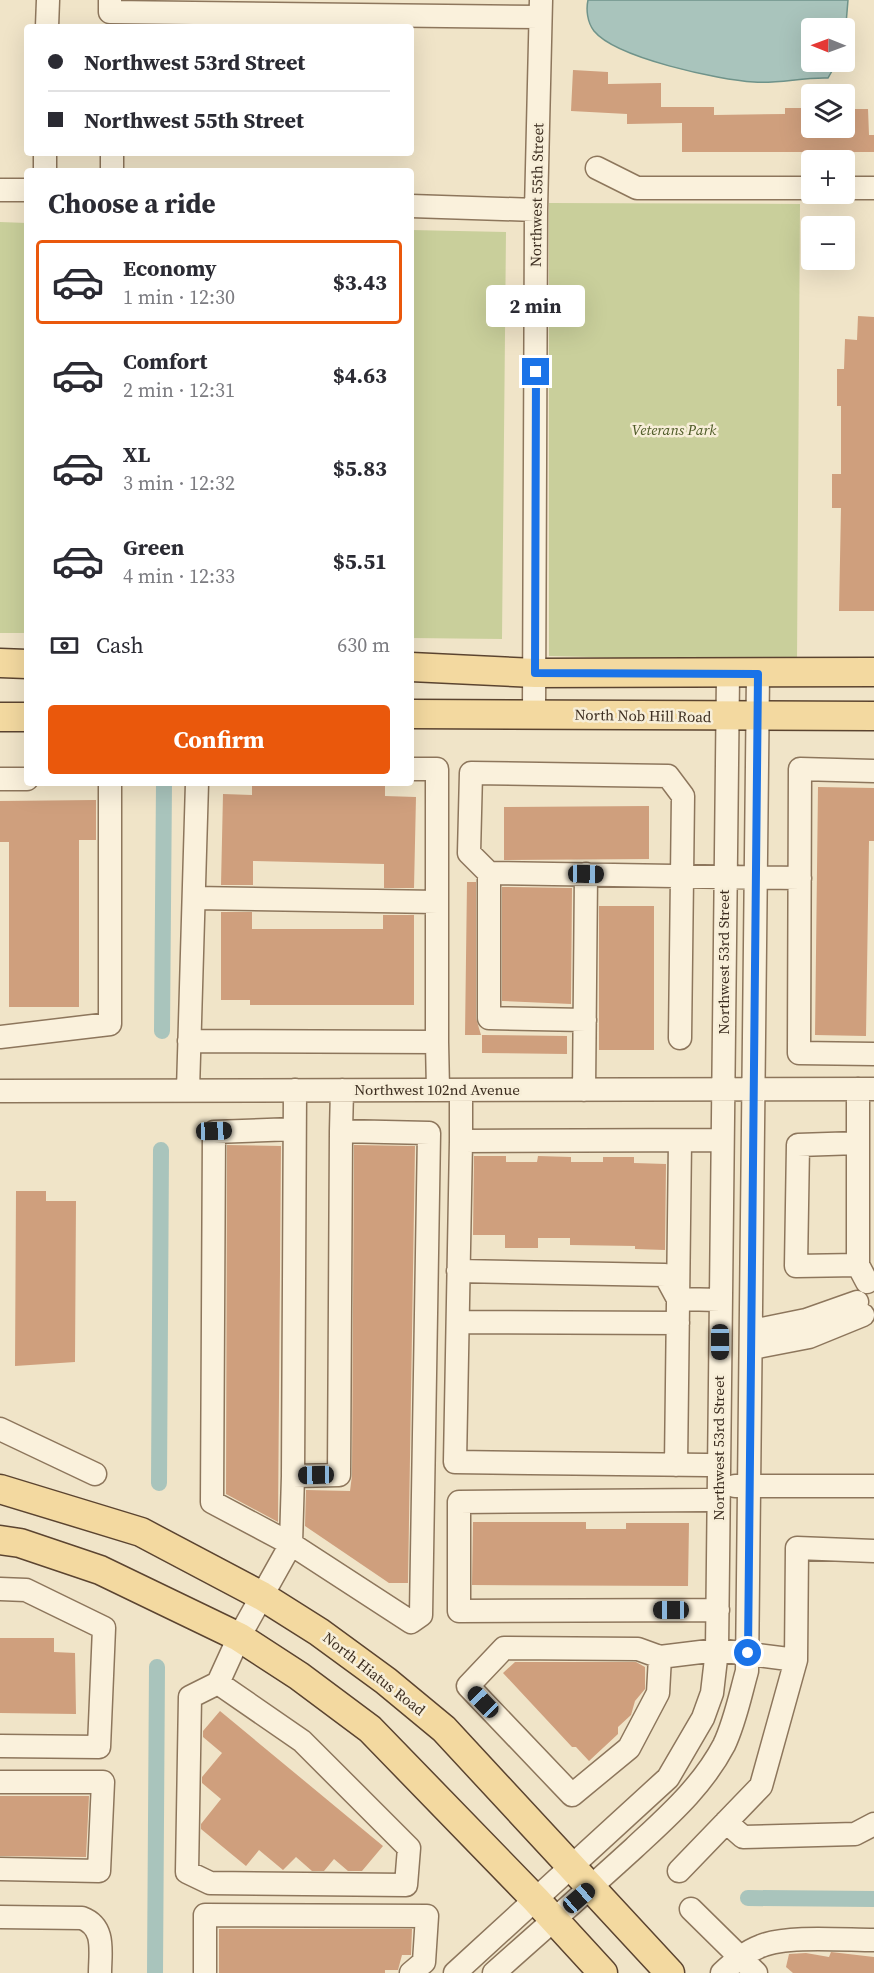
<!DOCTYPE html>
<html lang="en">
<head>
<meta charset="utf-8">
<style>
	body { margin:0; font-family:"Source Serif 4",serif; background:#f2f2f3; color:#2b2b33; height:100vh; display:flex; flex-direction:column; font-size:22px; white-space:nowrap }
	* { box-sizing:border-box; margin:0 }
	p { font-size:20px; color:#7c7c81 }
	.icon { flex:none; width:33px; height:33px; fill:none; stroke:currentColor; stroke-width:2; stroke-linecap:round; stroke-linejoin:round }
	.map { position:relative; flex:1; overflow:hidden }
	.panel { position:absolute; left:24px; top:168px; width:390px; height:618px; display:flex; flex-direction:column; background:#fff; border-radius:6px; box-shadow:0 6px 24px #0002 }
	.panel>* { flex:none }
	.hud { position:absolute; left:24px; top:24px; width:390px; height:132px; border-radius:6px; box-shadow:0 6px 24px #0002; display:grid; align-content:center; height:132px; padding:0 24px; background:#fff }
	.needle { width:39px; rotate:271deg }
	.tools { position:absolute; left:801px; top:18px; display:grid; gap:12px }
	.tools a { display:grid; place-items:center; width:54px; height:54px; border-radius:6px; background:#fff; box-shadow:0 6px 24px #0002; font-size:30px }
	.end { position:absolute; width:27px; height:27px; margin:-14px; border:8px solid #1a73e8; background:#fff; box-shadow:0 0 0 3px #fff }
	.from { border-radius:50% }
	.bubble { position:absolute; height:42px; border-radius:6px; background:#fff; box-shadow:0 6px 24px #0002; font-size:20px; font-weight:700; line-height:42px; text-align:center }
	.car { position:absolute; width:18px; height:36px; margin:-18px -9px; border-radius:8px; box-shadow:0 0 4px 2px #0007; background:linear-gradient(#222 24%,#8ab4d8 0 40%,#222 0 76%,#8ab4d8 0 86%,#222 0) }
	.hud b { display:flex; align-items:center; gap:21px; height:57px; font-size:22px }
	.hud b+b { border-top:2px solid #e1e1e2 }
	.hud i { width:15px; height:15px; background:#2b2b33 }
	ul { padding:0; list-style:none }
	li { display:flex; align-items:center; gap:18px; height:84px; margin:0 12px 9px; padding:0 12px; border:3px solid transparent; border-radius:6px }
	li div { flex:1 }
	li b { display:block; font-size:22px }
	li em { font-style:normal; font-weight:700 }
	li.on { border-color:#ea580c }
	li>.icon { width:54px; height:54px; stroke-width:1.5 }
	h2 { padding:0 24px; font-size:27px; line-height:72px }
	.pay { display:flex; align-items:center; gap:15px; height:66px; padding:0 24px; font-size:22px }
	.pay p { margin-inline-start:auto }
	.primary-button { display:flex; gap:12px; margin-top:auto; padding:12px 24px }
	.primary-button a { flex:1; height:69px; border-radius:6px; background:#ea580c; color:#fff; font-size:24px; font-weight:700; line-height:69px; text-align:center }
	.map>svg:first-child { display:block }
	.green { fill:#c9cf9b }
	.water { fill:#a9c4bc; stroke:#6f938a; stroke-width:1.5 }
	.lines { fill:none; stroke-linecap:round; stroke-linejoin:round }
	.canal { stroke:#a9c4bc; stroke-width:16 }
	.building { fill:#cf9f7d }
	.minor-casing { stroke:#8d765c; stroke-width:25 }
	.major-casing { stroke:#5b4430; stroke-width:31 }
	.minor { stroke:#faf1dc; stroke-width:22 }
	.major { stroke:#f3d9a0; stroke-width:28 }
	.route { stroke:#1a73e8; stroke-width:8 }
	.labels { text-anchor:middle; stroke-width:5; stroke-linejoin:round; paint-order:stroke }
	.street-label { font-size:15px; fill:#3d2e20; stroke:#f7eed8 }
	.park-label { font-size:15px; font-style:italic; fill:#4d5a26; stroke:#f7eed8 }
</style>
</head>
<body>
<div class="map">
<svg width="874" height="1973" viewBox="0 0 874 1973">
	<rect width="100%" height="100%" fill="#f0e4c8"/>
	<path class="green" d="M549 203 800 204 797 662 549 656Z
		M0 222 27 223V633H0Z
		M411 230 506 232 502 639 411 638Z"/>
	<path class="water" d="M588 0H848L845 36 844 28H812V62H837L828 78C803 77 778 84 754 82 719 80 616 58 594 31 587 22 586 9 588 0Z"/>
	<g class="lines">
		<path class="canal" d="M162 1031 164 783
			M159 1483 161 1150
			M748 1898 874 1899
			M155 1973 157 1667"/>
	</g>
	<path class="building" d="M573 70 608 72V84L661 83V107H714V115L785 114V108H812V128H844V123H848V109H868L869 135H874V152H682V123L627 124V114L571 111Z
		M858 316 874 317V611H839L841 508H832V474H841V406H837V369H844L845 339 857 340Z
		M252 783 385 785V796L416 797 414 888H384V864L253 861V885H221L223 794 252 795Z
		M818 787 874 788V841H869L866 1036 815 1035Z
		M96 800V840H79V1007H9V842H0V801Z
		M649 806V859L504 860V807Z
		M467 882H476V1018L481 1035H465Z
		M502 887 572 888 571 1004 502 1001Z
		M599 906H654V1050H599Z
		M221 912H252V929H383V915H414V1005H250V1000H221Z
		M482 1035 567 1036V1054L482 1053Z
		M227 1145 281 1146 278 1522 226 1494Z
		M354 1145 415 1146 408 1583H389L305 1526 306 1490 350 1491 352 1475Z
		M474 1156H506V1162H537L538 1156 571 1157V1162H603V1157H634V1163L666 1164 665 1250 635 1249V1246L570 1245V1238H538V1248H505V1235H473Z
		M16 1191H46V1201H76L75 1362 15 1366Z
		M473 1522H586V1529H626V1523H689L688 1586 472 1585Z
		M0 1638H54V1652L75 1653 76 1714 0 1713Z
		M515 1662H636L645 1667V1689L635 1701 631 1715 618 1727V1734L589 1761 576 1747H572L503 1673Z
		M220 1711 383 1846 362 1871H348L334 1859 324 1871H312L296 1857 283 1870 259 1850 246 1866 201 1829V1824L221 1799 202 1783V1777L222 1753 203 1737V1731Z
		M0 1796H89L86 1857 0 1856Z
		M219 1929H412L411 1955H402L398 1970H385V1973H219Z
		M831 1952 874 1957V1973H793L786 1967 789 1954 806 1953 829 1957Z"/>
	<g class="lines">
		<defs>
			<path id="minor" d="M110 0V12L540 17
				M47 27 48 0
				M112 153V171
				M597 168 637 188H812
				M45 171V153
				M844 188H874
				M0 190H27
				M411 206 536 210
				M534 715 536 210 541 0
				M411 769H437V1042
				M874 771 800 769 799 1053 874 1054
				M0 779H27
				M489 873V1018L585 1020
				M194 898 437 902
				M0 1037 110 1024V783
				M680 1038 683 796 668 776 471 773 469 853 489 873 800 878
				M189 1041 437 1042 438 1090
				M858 1089V1265L867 1282
				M188 1090 197 783
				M461 1090V1141L722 1140
				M584 1090 586 874
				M0 1091 874 1089
				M294 1129 214 1132 212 1502 291 1544 293 1476 339 1475 341 1131
				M461 1141 455 1462 707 1465
				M858 1143 798 1145 796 1266 858 1265
				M458 1271 665 1275 678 1299 720 1300
				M458 1322 678 1323
				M752 1331 806 1320 857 1302
				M752 1348 809 1337 863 1315
				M0 1429 95 1474
				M676 1465 680 1141
				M293 1476 295 1090
				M735 1486H874
				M707 1500 459 1502V1611L718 1610
				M0 1589 26 1590 104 1628 99 1747 0 1746
				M660 1657 638 1649 504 1648 468 1686 572 1795 629 1748 658 1693 660 1657 717 1650 796 1660 761 1786 679 1871
				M796 1660 797 1548 874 1551
				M218 1683 302 1741 409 1848 406 1885 210 1883 187 1872 190 1697 218 1683 239 1637 291 1544 411 1622 421 1615 429 1133 341 1131 342 1090
				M0 1782H103L99 1871 0 1869
				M726 1822 743 1837 855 1834 874 1824
				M691 1909 756 1973
				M0 1917 82 1918C106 1927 100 1952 100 1973
				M205 1973V1915L427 1916 424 1962 411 1973
				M455 1973 668 1778 703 1718 712 1693 717 1650 728 675
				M494 1973C541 1931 588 1890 634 1848 667 1817 702 1787 724 1745 735 1722 740 1696 747 1671L758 674
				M722 1973C734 1962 745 1952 761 1946 787 1935 844 1940 874 1940"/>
			<path id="major" d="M0 663 27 664
				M411 667 535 673 874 672
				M411 714 874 716
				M0 717H27
				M0 1489 141 1532 262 1596 319 1632 386 1681 444 1729 670 1973
				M0 1540 20 1543 100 1570 239 1637 299 1676 370 1729 536 1900 603 1973"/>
		</defs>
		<use href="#minor" class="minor-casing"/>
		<use href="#major" class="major-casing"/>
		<use href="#minor" class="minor"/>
		<use href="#major" class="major"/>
	</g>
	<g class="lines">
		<path class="route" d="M536 372 535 673 758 674 748 1653"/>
	</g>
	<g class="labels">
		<g class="street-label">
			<text transform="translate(537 195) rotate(-89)" y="5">Northwest 55th Street</text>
			<text transform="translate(643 716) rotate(1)" y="5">North Nob Hill Road</text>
			<text transform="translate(724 962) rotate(-90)" y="5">Northwest 53rd Street</text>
			<text x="437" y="1095">Northwest 102nd Avenue</text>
			<text transform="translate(719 1448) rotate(-90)" y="5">Northwest 53rd Street</text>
			<text transform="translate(374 1674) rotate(38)" y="5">North Hiatus Road</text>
		</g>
		<g class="park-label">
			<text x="674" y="435">Veterans Park</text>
		</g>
	</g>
</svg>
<div class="tools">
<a><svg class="needle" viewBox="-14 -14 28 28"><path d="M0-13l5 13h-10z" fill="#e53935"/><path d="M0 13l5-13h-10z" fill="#7c7c81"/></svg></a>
<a><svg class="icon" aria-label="layers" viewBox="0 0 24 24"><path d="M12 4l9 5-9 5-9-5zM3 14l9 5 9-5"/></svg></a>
<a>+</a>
<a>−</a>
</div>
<i class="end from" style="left:748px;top:1653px"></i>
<i class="end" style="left:536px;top:372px"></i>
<div class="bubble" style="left:486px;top:285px;width:99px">2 min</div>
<i class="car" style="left:586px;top:874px;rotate:91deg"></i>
<i class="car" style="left:214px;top:1131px;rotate:88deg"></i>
<i class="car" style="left:720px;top:1342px;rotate:180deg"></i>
<i class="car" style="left:316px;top:1475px;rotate:269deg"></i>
<i class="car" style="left:671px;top:1610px;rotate:270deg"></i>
<i class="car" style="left:483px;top:1702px;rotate:316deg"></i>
<i class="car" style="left:579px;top:1898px;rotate:49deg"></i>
<div class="hud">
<b><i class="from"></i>Northwest 53rd Street</b>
<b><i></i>Northwest 55th Street</b>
</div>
<section class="panel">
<h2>Choose a ride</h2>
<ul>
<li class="on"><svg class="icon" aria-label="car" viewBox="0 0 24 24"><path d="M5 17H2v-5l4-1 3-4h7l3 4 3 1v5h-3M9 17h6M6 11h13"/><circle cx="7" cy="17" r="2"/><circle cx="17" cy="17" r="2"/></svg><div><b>Economy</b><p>1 min · 12:30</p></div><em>$3.43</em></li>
<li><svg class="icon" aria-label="car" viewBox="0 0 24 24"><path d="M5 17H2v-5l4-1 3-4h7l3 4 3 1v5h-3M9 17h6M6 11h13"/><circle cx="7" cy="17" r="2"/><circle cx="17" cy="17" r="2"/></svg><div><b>Comfort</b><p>2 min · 12:31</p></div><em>$4.63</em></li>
<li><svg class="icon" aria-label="car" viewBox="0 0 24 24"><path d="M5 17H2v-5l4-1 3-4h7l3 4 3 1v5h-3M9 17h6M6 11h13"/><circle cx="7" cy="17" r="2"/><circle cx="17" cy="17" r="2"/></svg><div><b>XL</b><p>3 min · 12:32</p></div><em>$5.83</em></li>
<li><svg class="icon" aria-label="car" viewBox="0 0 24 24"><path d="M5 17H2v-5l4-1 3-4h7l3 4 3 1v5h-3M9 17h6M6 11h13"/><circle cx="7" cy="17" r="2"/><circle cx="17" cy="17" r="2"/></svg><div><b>Green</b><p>4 min · 12:33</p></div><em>$5.51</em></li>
</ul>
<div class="pay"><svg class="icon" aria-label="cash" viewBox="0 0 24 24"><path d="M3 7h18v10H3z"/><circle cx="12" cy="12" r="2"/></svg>Cash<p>630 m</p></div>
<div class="primary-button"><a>Confirm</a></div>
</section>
</div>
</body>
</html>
